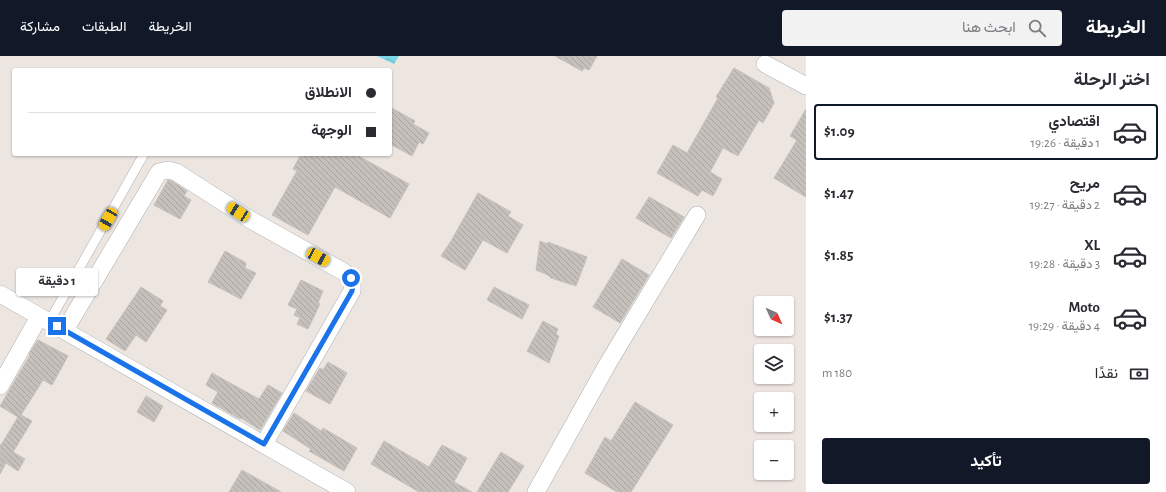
<!DOCTYPE html>
<html lang="ar">
<head>
<meta charset="utf-8">
<style>
	body { margin:0; font-family:"Alegreya Sans",Vazirmatn,sans-serif; background:#f2f2f3; color:#2b2b33; direction:rtl; height:100vh; display:flex; flex-direction:column; font-size:15px; white-space:nowrap }
	* { box-sizing:border-box; margin:0 }
	p { font-size:13px; color:#7c7c81 }
	.icon { flex:none; width:22px; height:22px; fill:none; stroke:currentColor; stroke-width:2; stroke-linecap:round; stroke-linejoin:round }
	.map { position:relative; flex:1; overflow:hidden; direction:ltr }
	.panel { display:flex; flex-direction:column; background:#fff; width:360px }
	.panel>* { flex:none }
	.guide { position:absolute; left:12px; top:12px; width:380px; height:88px; border-radius:4px; box-shadow:0 1px 3px #0004; direction:rtl; display:grid; align-content:center; height:88px; padding:0 16px; background:#fff }
	.needle { width:26px; rotate:135deg }
	.tools { position:absolute; left:754px; top:240px; display:grid; gap:8px }
	.tools a { display:grid; place-items:center; width:40px; height:40px; border-radius:4px; background:#fff; box-shadow:0 1px 3px #0004; font-size:20px }
	.end { position:absolute; width:18px; height:18px; margin:-9px; border:5px solid #1a73e8; background:#fff; box-shadow:0 0 0 2px #fff }
	.from { border-radius:50% }
	.bubble { position:absolute; height:28px; border-radius:4px; background:#fff; box-shadow:0 1px 3px #0004; font-size:13px; font-weight:700; line-height:28px; text-align:center; direction:rtl }
	.car { position:absolute; width:12px; height:24px; margin:-12px -6px; border-radius:5px; box-shadow:0 0 3px 1px #0007; background:linear-gradient(#f5c518 24%,#345 0 40%,#f5c518 0 76%,#345 0 86%,#f5c518 0) }
	.guide b { display:flex; align-items:center; gap:14px; height:38px; font-size:15px }
	.guide b+b { border-top:1px solid #e1e1e2 }
	.guide i { width:10px; height:10px; background:#2b2b33 }
	ul { padding:0; list-style:none }
	li { display:flex; align-items:center; gap:12px; height:56px; margin:0 8px 6px; padding:0 8px; border:2px solid transparent; border-radius:4px }
	li div { flex:1 }
	li b { display:block; font-size:15px }
	li em { font-style:normal; font-weight:700 }
	li.selected { border-color:#111827 }
	li>.icon { width:36px; height:36px; stroke-width:1.5 }
	h2 { padding:0 16px; font-size:18px; line-height:48px }
	.pay { display:flex; align-items:center; gap:10px; height:44px; padding:0 16px; font-size:15px }
	.pay p { margin-inline-start:auto }
	.cta { display:flex; gap:8px; margin-top:auto; padding:8px 16px }
	.cta a { flex:1; height:46px; border-radius:4px; background:#111827; color:#fff; font-size:16px; font-weight:700; line-height:46px; text-align:center }
	header { display:flex; align-items:center; gap:24px; box-sizing:border-box; height:56px; padding:0 20px; background:#111827; color:#fff }
	header strong { font-size:19px }
	nav { display:flex; gap:22px; margin-inline-start:auto; font-size:14px }
	.search { width:280px; height:36px; background:#f2f2f3; display:flex; align-items:center; gap:10px; box-sizing:border-box; padding:0 14px; border-radius:4px; color:#7c7c81; font-size:15px }
	main { display:flex; flex:1; min-height:0 }
	.map>svg:first-child { display:block }
	.water { fill:url(#water-waves) }
	.building { fill:url(#building-back-hatch); stroke:#c8c0b9 }
	.lines { fill:none; stroke-linecap:round; stroke-linejoin:round }
	.service-casing { stroke:#acb0b7; stroke-width:10 }
	.minor-casing { stroke:#acb0b7; stroke-width:18 }
	.service { stroke:#fff; stroke-width:9 }
	.minor { stroke:#fff; stroke-width:17 }
	.route { stroke:#1a73e8; stroke-width:5 }
</style>
</head>
<body>
<header>
<strong>الخريطة</strong>
<div class="search"><svg class="icon" aria-label="search" viewBox="0 0 24 24"><circle cx="10" cy="10" r="6"/><path d="M15 15l6 6"/></svg>ابحث هنا</div>
<nav><a>الخريطة</a><a>الطبقات</a><a>مشاركة</a></nav>
</header>
<main>
<section class="panel">
<h2>اختر الرحلة</h2>
<ul>
<li class="selected"><svg class="icon" aria-label="car" viewBox="0 0 24 24"><path d="M5 17H2v-5l4-1 3-4h7l3 4 3 1v5h-3M9 17h6M6 11h13"/><circle cx="7" cy="17" r="2"/><circle cx="17" cy="17" r="2"/></svg><div><b>اقتصادي</b><p>1 دقيقة · 19:26</p></div><em>$1.09</em></li>
<li><svg class="icon" aria-label="car" viewBox="0 0 24 24"><path d="M5 17H2v-5l4-1 3-4h7l3 4 3 1v5h-3M9 17h6M6 11h13"/><circle cx="7" cy="17" r="2"/><circle cx="17" cy="17" r="2"/></svg><div><b>مريح</b><p>2 دقيقة · 19:27</p></div><em>$1.47</em></li>
<li><svg class="icon" aria-label="car" viewBox="0 0 24 24"><path d="M5 17H2v-5l4-1 3-4h7l3 4 3 1v5h-3M9 17h6M6 11h13"/><circle cx="7" cy="17" r="2"/><circle cx="17" cy="17" r="2"/></svg><div><b>XL</b><p>3 دقيقة · 19:28</p></div><em>$1.85</em></li>
<li><svg class="icon" aria-label="car" viewBox="0 0 24 24"><path d="M5 17H2v-5l4-1 3-4h7l3 4 3 1v5h-3M9 17h6M6 11h13"/><circle cx="7" cy="17" r="2"/><circle cx="17" cy="17" r="2"/></svg><div><b>Moto</b><p>4 دقيقة · 19:29</p></div><em>$1.37</em></li>
</ul>
<div class="pay"><svg class="icon" aria-label="cash" viewBox="0 0 24 24"><path d="M3 7h18v10H3z"/><circle cx="12" cy="12" r="2"/></svg>نقدًا<p>180 m</p></div>
<div class="cta"><a>تأكيد</a></div>
</section>
<div class="map">
<svg width="806" height="436" viewBox="0 0 806 436">
	<defs>
		<pattern id="water-waves" width="16" height="10" patternUnits="userSpaceOnUse"><rect width="16" height="10" fill="#7cd8e5"/><path d="M0 5q4-4 8 0t8 0" fill="none" stroke="#6bbac5"/></pattern>
		<pattern id="building-back-hatch" width="6" height="6" patternUnits="userSpaceOnUse"><rect width="6" height="6" fill="#c5c0bb"/><path d="M-1 5l2 2M0 0l6 6M5-1l2 2" fill="none" stroke="#a9a5a1"/></pattern>
	</defs>
	<rect width="100%" height="100%" fill="#ece5e0"/>
	<path class="water" d="M377 0H399L394 8Z"/>
	<path class="building" d="M555 0H597L589 14 584 12 582 15Z
		M734 12 769 32 774 47 763 67 759 64 738 100 723 92 710 116 722 123 713 140 702 134 698 140 657 117 673 89 687 97 718 42 716 41Z
		M390 51 415 65 413 68 429 77 423 88 419 86 412 100 390 88Z
		M806 53V141L774 122 797 84 790 80Z
		M301 98H355L409 128 390 162 335 131 308 179 272 159 297 115 293 113Z
		M168 124 172 125 187 135 184 140 191 144 180 163 154 149Z
		M478 137 511 156 508 160 523 169 507 197 483 184 465 214 441 200 451 185Z
		M649 141 684 161 671 182 636 162Z
		M540 185 547 188 548 186 587 201 576 230 551 222 548 219 536 214Z
		M225 195 246 207 245 212 256 217 241 243 208 226Z
		M622 203 649 219 620 267 593 251Z
		M301 224 323 235 318 247 320 248 308 273 297 268 300 262 294 259 297 253 288 249Z
		M141 231 163 245 160 250 167 254 146 286 136 279 125 295 106 283Z
		M494 231 529 249 522 263 487 244Z
		M543 265 558 273 556 278 559 280 549 307 527 295Z
		M38 284 68 300 52 329 43 324 21 359 32 365 13 396 25 403 18 415 6 407 0 418V388L1 389 18 361 0 350 30 299 29 298Z
		M328 306 347 317 330 348 306 335 320 312 323 314Z
		M212 317 259 343 268 329 282 337 260 374 241 362 240 363 212 347 218 336 206 329Z
		M146 340 163 350 154 366 137 356Z
		M635 346 673 369 631 436H617L585 417 605 381 611 385Z
		M294 357 321 375 323 372 357 392 344 415 309 395 311 393 283 375Z
		M384 385 429 411 442 389 467 402 454 426 472 436H419L371 408Z
		M501 396 524 410 508 436H477Z
		M242 414 281 436H229Z"/>
	<g class="lines">
		<defs>
			<path id="service" d="M49 266 144 98"/>
			<path id="minor" d="M765 8 806 30
				M0 238 347 436
				M65 274 159 116 168 114 176 116 251 164 344 216C351 222 353 226 352 235L264 388
				M0 330 39 261
				M536 436 607 309 697 159"/>
		</defs>
		<use href="#service" class="service-casing"/>
		<use href="#minor" class="minor-casing"/>
		<use href="#service" class="service"/>
		<use href="#minor" class="minor"/>
	</g>
	<g class="lines">
		<path class="route" d="M57 270 264 388 352 235 353 229 351 222"/>
	</g>
</svg>
<div class="tools">
<a><svg class="needle" viewBox="-14 -14 28 28"><path d="M0-13l5 13h-10z" fill="#e53935"/><path d="M0 13l5-13h-10z" fill="#7c7c81"/></svg></a>
<a><svg class="icon" aria-label="layers" viewBox="0 0 24 24"><path d="M12 4l9 5-9 5-9-5zM3 14l9 5 9-5"/></svg></a>
<a>+</a>
<a>−</a>
</div>
<i class="end from" style="left:351px;top:222px"></i>
<i class="end" style="left:57px;top:270px"></i>
<div class="bubble" style="left:16px;top:212px;width:82px">1 دقيقة</div>
<i class="car" style="left:238px;top:156px;rotate:303deg"></i>
<i class="car" style="left:108px;top:163px;rotate:210deg"></i>
<i class="car" style="left:318px;top:201px;rotate:119deg"></i>
<div class="guide">
<b><i class="from"></i>الانطلاق</b>
<b><i></i>الوجهة</b>
</div>
</div>
</main>
</body>
</html>
